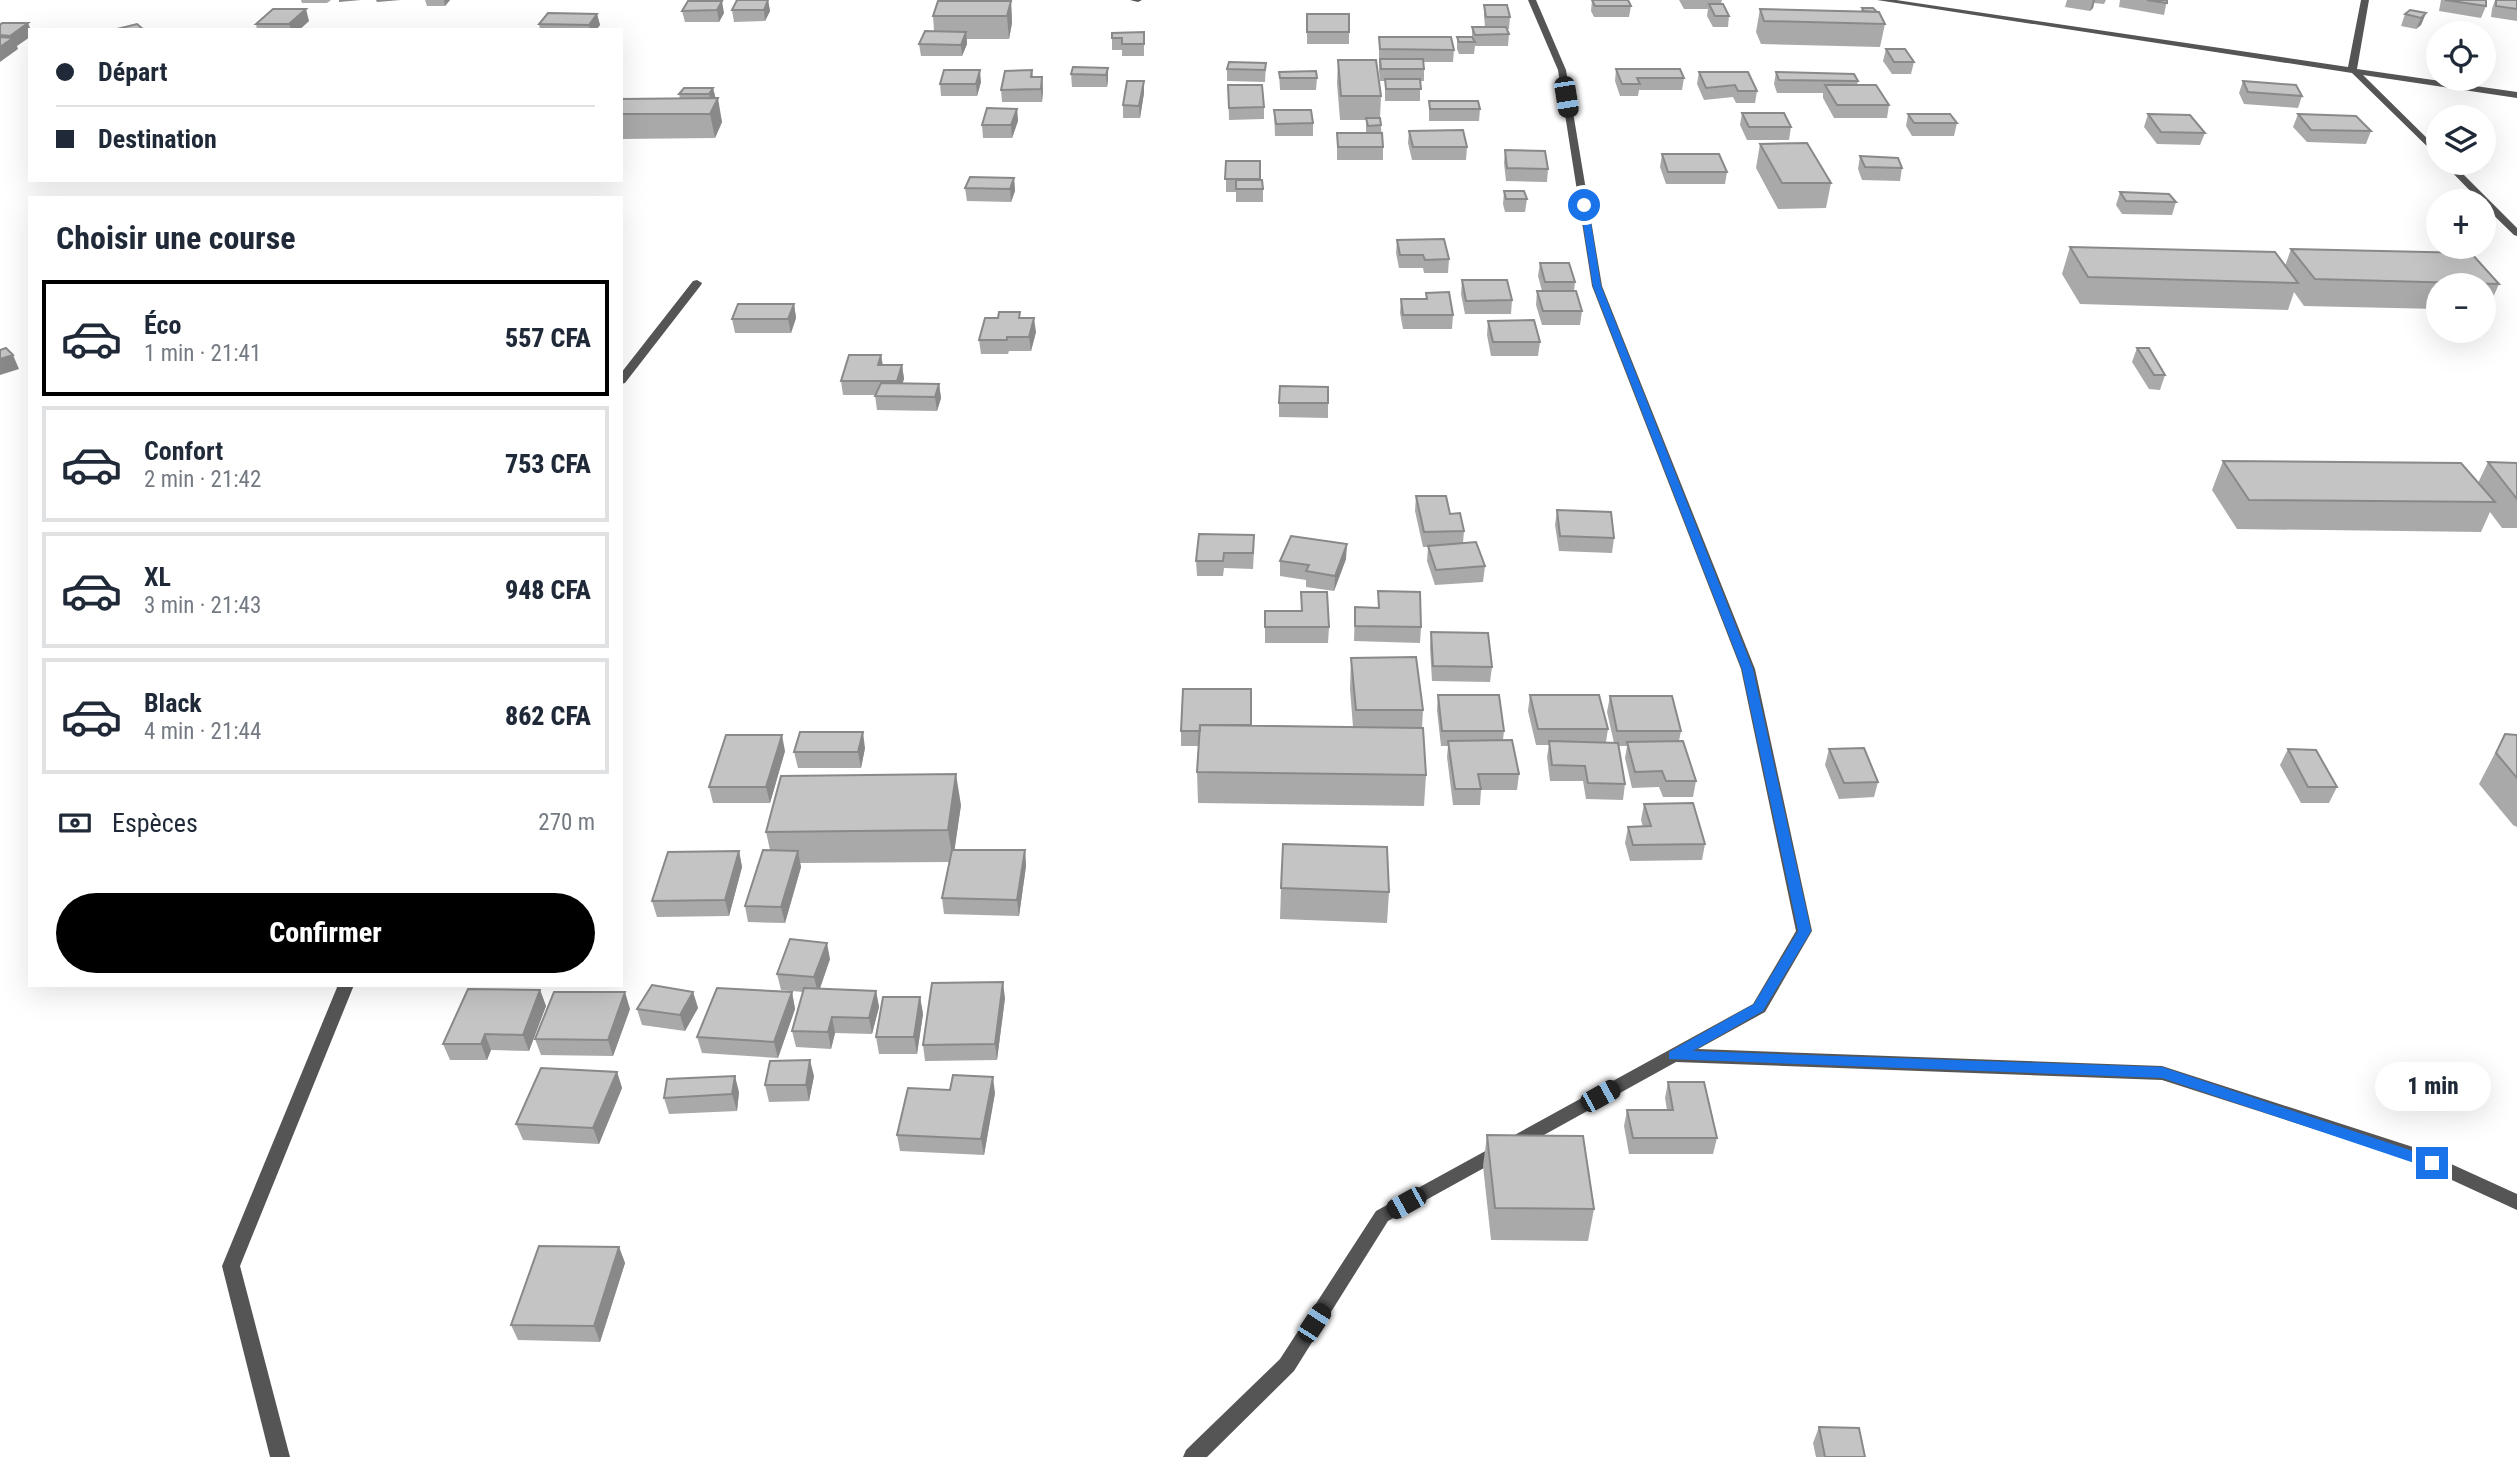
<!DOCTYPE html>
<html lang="fr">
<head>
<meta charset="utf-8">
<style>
	body { margin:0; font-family:"Roboto Condensed",sans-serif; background:#f6f6f7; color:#1f2937; height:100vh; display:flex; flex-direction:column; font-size:26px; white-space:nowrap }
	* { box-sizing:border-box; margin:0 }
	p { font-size:23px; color:#747a83 }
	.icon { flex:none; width:38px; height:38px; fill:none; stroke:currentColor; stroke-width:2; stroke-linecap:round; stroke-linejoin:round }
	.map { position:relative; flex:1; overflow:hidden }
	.details { position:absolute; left:28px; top:196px; width:595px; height:791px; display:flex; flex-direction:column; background:#fff; border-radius:0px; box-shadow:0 7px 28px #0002 }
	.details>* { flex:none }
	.hud { position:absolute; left:28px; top:28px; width:595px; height:154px; border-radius:0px; box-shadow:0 7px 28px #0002; display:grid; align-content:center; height:154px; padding:0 28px; background:#fff }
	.controls { position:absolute; left:2426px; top:21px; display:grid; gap:14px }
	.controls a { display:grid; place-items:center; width:70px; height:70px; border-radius:50%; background:#fff; box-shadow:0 7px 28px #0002; font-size:35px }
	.end { position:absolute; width:32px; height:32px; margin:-16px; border:9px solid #1a73e8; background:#fff; box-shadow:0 0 0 4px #fff }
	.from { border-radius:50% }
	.bubble { position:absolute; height:49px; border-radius:24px; background:#fff; box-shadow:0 7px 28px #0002; font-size:23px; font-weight:800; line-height:49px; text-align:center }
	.car { position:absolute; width:21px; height:42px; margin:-21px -10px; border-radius:9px; box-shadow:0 0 5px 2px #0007; background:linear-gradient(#222 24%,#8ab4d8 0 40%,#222 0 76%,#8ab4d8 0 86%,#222 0) }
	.hud b { display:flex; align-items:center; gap:24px; height:66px; font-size:26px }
	.hud b+b { border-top:2px solid #e0e1e3 }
	.hud i { width:18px; height:18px; background:#1f2937 }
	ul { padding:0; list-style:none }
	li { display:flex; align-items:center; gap:21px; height:116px; margin:0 14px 10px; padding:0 14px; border:4px solid #e0e1e3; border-radius:0px }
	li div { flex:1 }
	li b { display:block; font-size:26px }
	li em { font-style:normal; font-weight:800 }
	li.current { border-color:#000 }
	li>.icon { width:63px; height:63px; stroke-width:1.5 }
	h2 { padding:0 28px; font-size:32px; line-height:84px }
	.pay { display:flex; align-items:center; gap:18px; height:77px; padding:0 28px; font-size:26px }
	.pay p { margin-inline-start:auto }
	.cta { display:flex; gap:14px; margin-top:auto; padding:14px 28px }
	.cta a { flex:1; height:80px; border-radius:42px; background:#000; color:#fff; font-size:28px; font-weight:800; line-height:80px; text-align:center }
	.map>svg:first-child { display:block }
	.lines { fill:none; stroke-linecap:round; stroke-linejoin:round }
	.minor { fill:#555; fill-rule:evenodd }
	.wall { fill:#a9a9a9 }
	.shaded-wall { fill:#898989 }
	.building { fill:#c4c4c4; stroke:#898989; stroke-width:2 }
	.route { fill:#1a73e8 }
</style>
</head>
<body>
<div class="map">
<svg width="2517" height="1457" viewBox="0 0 2517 1457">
	<rect width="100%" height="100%" fill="#fff"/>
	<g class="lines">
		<path class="minor" d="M1130 0H1142L1138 2Z
			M1528 0H1536L1566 70 1602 286 1755 669 1812 931 1765 1012 1698 1049 2162 1066 2416 1148 2517 1194V1210L2404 1158 2162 1080 1676 1062 1388 1221 1294 1371 1207 1457H1183L1186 1450 1280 1359 1376 1211 1753 1004 1796 931 1741 669 1592 286 1558 70Z
			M1877 0H1896L2348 67 2361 0H2369L2357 69 2517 92V98L2363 75 2438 149V157L2352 73Z
			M2443 163H2452L2517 228V236L2514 235 2483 205V201H2480Z
			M697 280 702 283 701 285 625 383 621 384V373L693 281Z
			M338 985H354L240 1266 290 1457H270L222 1266Z"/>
	</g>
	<path class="wall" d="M301 0H331L327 3H302Z
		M425 0H450L445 6H427Z
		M737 0H772H768L770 11 765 21 734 22 732 10Z
		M1592 0 1631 6 1629 17H1594L1591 11Z
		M1679 0H1722L1721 4 1729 16 1728 27H1713L1707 16 1708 9H1684Z
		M2067 0H2106L2104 4 2094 3 2093 8 2090 11 2065 7Z
		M2120 0H2167L2164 15 2119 7Z
		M2441 0H2486V6L2481 18 2439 11Z
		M2495 0H2517V21L2491 17 2492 9Z
		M688 1 724 13 719 22H685L682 11Z
		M1011 1 1012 23 1009 39H967V44L962 56H921L919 44 934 31 933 16Z
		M1484 5 1510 17 1509 29H1507L1509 34 1508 46H1475L1474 54H1459L1457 49V37H1472V27H1485L1484 16Z
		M1862 8 1885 24 1880 47 1761 44 1756 32 1760 9 1861 11Z
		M2426 13 2421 25 2416 29 2401 26 2405 14Z
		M597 14 600 25 596 30H540L539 24Z
		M1307 14 1349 32V44H1307Z
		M309 21 299 30H257L256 24Z
		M1144 32V56H1122V50H1112V38Z
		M1379 37 1454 50 1453 62H1423L1424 69V81H1420V101H1385V81H1380L1379 71Z
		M1886 49 1914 62 1911 74H1892L1883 61Z
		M1338 60 1381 96 1380 118 1383 147V160H1337V133H1366V120H1340L1337 83Z
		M1266 63 1265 82 1227 81V69Z
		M1108 68V80L1107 87H1072L1071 74Z
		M1616 69 1684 78 1682 90H1639L1638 96H1620L1615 81Z
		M1032 70 1033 77H1042L1043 90 1042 102H1002L1001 90Z
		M1279 72 1317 78 1316 90H1280Z
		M1699 72 1757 91 1755 103H1736L1733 97 1704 100 1697 84Z
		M1776 72 1858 81 1857 85 1889 105 1887 118H1834L1823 98V93H1777L1774 84Z
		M1144 81V93L1140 118H1123V105Z
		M2243 81 2302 96 2298 108 2244 104 2239 93Z
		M981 82 977 96H941L940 84Z
		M1228 85 1264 107V119L1229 120Z
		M713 88 722 122 715 138 621 139V99H680L679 94Z
		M1429 101 1480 109 1479 121H1429Z
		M1017 109 1018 121 1012 138H983L982 125Z
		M1274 110 1313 123V136H1275Z
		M1742 113 1791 127 1789 140H1747L1740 125Z
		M1908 114 1957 123 1954 136H1912L1906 126Z
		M2148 114 2205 133 2200 145 2157 144 2144 127Z
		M2298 114 2371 131 2366 144 2307 142 2293 127Z
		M1409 131 1467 147 1466 160H1412L1408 143Z
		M1760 144 1831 183 1826 208 1778 209 1756 168Z
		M1505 150 1548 169 1547 182 1506 181 1504 163Z
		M1662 154 1727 172 1725 184H1666L1660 167Z
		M1860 156 1902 168 1900 181 1862 180 1858 169Z
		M1226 161H1260V180L1263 189V202H1236V192H1226Z
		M1014 178 1015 191 1011 202 967 201 965 188Z
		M1504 191 1527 199 1525 212H1505L1503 204Z
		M2120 192 2176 202 2172 215 2122 214 2116 205Z
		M1397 240 1449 259 1448 273H1424L1423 268H1399L1396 253Z
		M2070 247 2285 266 2291 249 2499 284 2487 311 2483 310V285H2438V309L2304 306 2294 292 2288 310 2080 304 2062 274Z
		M1540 263 1575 282 1574 291 1582 311 1580 325H1542L1536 305 1537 291H1542L1538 276Z
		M1462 280 1512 300 1511 314H1465L1461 294Z
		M1426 293 1453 315 1452 329H1403L1400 313 1401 299H1426Z
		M794 304 796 318 791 333H735L732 319Z
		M1020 312V318L1036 332 1031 351H1009L1008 354H981L979 340 998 318Z
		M1488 321 1540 342 1538 356H1491L1487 335Z
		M2137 348 2165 375 2160 390 2149 389 2132 362Z
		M881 355 883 365H902L904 379 902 383 939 384 941 398 937 411 877 410 875 395H843L841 381Z
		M1328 387V418L1279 417V403Z
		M2223 461 2478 483 2488 462 2517 463V528H2502L2490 512 2481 532 2237 529 2212 490Z
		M1416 496 1450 514 1464 531 1463 543 1485 566 1483 582 1435 585 1427 561 1428 547H1423L1415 511Z
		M1557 510 1614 538 1612 553 1559 551 1555 525Z
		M1199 534 1254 550 1253 569 1224 568 1223 576H1197L1196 561Z
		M1346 559 1334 591 1306 587V580L1280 576V561Z
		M1378 591 1421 627 1420 643 1354 641 1355 607 1378 608Z
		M1301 592 1329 627 1328 643H1265V611H1301Z
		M1431 632 1492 667 1490 682 1432 681 1430 647Z
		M1351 658 1423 710 1422 728 1426 775 1424 806 1198 803 1197 772 1199 746H1181V731L1251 725 1353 727 1350 689Z
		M1438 695 1504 731 1503 740 1519 774 1517 790H1481L1480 805H1453L1447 757 1448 746H1441L1437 710Z
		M1530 695 1608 729 1606 742 1614 743 1607 712 1610 696 1681 731 1679 741 1696 781 1693 797H1663L1659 787 1632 788 1625 758 1627 746H1619L1625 784 1623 800 1586 799 1583 781H1550L1547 757 1549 745H1536L1528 711Z
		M2505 734 2517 735V827L2513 825 2479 784Z
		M865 748 861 768H798L794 752Z
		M1829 749 1878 782 1874 797 1839 799 1825 765Z
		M2288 749 2337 787 2329 803H2301L2280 765Z
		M785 751 770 803H713L709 787Z
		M1644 804 1705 844 1702 860 1630 861 1625 843 1628 827H1643L1641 820Z
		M961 805 954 850H1025L1026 866 1019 916 944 914 942 898 949 862 800 863 801 867 785 923 748 922 745 906 770 850 766 832Z
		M739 851 742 867 729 916 657 917 652 901Z
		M1281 888 1389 892 1387 923 1280 919Z
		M830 959 820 989 876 991 879 1007 872 1034 835 1033 831 1049 796 1047 792 1031 803 992 781 990 777 974Z
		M540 990 546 1006 529 1051 491 1050 487 1060H450L443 1044Z
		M693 992 698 1008 685 1031 642 1025 637 1009Z
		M792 992 795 1009 778 1058 702 1053 697 1037Z
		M920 997 923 1014 917 1054H879L876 1037Z
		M1005 998 997 1060 925 1061 923 1045Z
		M630 1009 613 1056 541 1055 535 1039Z
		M617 1072 622 1088 599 1144 523 1140 516 1124Z
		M814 1076 809 1101 769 1102 765 1085Z
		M1668 1082 1717 1138 1713 1154H1629L1624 1126 1627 1110H1667L1665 1098Z
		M739 1092 737 1111 669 1114 664 1098Z
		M995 1093 984 1155 900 1151 897 1135Z
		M1487 1135 1594 1209 1588 1241 1491 1240 1483 1166Z
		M619 1247 625 1263 600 1342 518 1340 511 1325Z
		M1819 1427 1865 1457H1816L1813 1443Z"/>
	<path class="shaded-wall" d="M339 0H361L339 2Z
		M376 0H401L377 2Z
		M444 0H450L445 6Z
		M768 0 770 11 765 21 764 10Z
		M2093 0H2095L2093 8 2090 11Z
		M722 1 724 13 719 22 717 10Z
		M1011 1 1012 23 1009 39 1007 16Z
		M306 9 309 21 299 30H291L289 24Z
		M2426 13 2421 25 2416 29 2421 18Z
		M597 14 600 25 596 30H590L589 25Z
		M28 23 31 30H30V37L17 46 18 49 0 62V47L12 38 10 36Z
		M966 32 967 44 962 56 961 45Z
		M1108 68V80L1107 87 1106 75Z
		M980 70 981 82 977 96 976 84Z
		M1042 77 1043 90 1042 102 1041 89Z
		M1144 81V93L1140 118 1139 106Z
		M713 88 716 100 712 106 709 94Z
		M718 98 722 122 715 138 710 114Z
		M1017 109 1018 121 1012 138 1011 125Z
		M1014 178 1015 191 1011 202 1010 189Z
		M794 304 796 318 791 333 788 319Z
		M1034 318 1036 332 1031 351 1029 337Z
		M13 355 19 369 0 375V359Z
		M881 355 883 369 878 365Z
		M902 365 904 379 899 395 897 381Z
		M939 384 941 398 937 411 935 397Z
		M1347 544 1346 559 1334 591 1335 576Z
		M863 732 865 748 861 768 858 752Z
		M782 735 785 751 770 803 766 787Z
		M956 774 961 805 953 861 948 830Z
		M1025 850 1026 866 1019 916 1017 900Z
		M739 851 742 867 729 916 725 900Z
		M798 851 801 867 785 923 781 907Z
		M827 943 830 959 818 993 814 977Z
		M1003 982 1005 998 997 1060 995 1044Z
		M540 990 546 1006 529 1051 523 1035Z
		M876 991 879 1007 872 1034 869 1018Z
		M625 992 630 1009 613 1056 608 1040Z
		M693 992 698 1008 685 1031 680 1015Z
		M792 992 795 1009 778 1058 774 1042Z
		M920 997 923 1014 917 1054 914 1037Z
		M832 1017 835 1033 831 1049 828 1032Z
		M485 1034 491 1050 487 1060 481 1044Z
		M810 1060 814 1076 809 1101 806 1085Z
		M617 1072 622 1088 599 1144 593 1128Z
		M735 1076 739 1092 737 1111 732 1094Z
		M993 1077 995 1093 984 1155 981 1139Z
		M619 1247 625 1263 600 1342 594 1326Z"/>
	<path class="building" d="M737 0H768L764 10H732Z
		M1592 0H1628L1631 6H1595Z
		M2147 0H2167V3Z
		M2445 0H2486V6Z
		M2496 0H2517V9L2496 6Z
		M688 1H722L717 10 682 11Z
		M938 1H1011L1007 16H933Z
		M1709 4H1723L1729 16H1715Z
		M1484 5H1507L1510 17H1486Z
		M1862 8H1873L1877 12 1864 11Z
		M273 9H306L289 24H256Z
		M1760 9 1879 12 1885 24 1764 21Z
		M2410 10 2426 13 2421 18 2405 14Z
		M548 13 597 14 589 25 539 24Z
		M1307 14H1349V32H1307Z
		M2 23H28L10 36 0 35V25Z
		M137 24 144 30H113Z
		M1472 27H1506L1509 34 1475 35Z
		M925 31 966 32 961 45 919 44Z
		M1144 32V44H1122V38H1112V33Z
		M0 37 13 38 0 47Z
		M1379 37H1451L1454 50 1380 49Z
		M1457 37H1472L1475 42H1459Z
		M1886 49H1905L1914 62H1894Z
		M1380 59H1423L1424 69H1381Z
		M1338 60H1376L1381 96H1341Z
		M1229 62 1266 63 1265 70 1227 69Z
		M1073 67 1108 68 1106 75 1071 74Z
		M1616 69H1680L1684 78H1637L1640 84H1622Z
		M944 70H980L976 84H940Z
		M1032 70 1031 77H1042L1041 89 1001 90 1005 71Z
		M1316 71 1317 78H1280L1279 72Z
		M1699 72H1748L1757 91H1738L1735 85 1706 88Z
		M1776 72 1854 74 1858 81 1779 80Z
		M1385 79H1420L1421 89H1386Z
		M1127 81H1144L1139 106 1123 105Z
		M2243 81 2296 85 2302 96 2248 92Z
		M1228 85H1262L1264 107 1229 108Z
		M1825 85H1876L1889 105H1837Z
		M684 88H713L709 94H679Z
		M718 98 710 114H621V99Z
		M1429 101H1478L1480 109H1430Z
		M987 108 1017 109 1011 125H982Z
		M1274 110H1311L1313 123 1276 124Z
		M1742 113H1784L1791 127H1749Z
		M1908 114H1950L1957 123H1914Z
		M2148 114 2190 115 2205 133 2161 132Z
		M2298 114 2356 116 2371 131 2311 130Z
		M1366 118H1380L1381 125 1368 126Z
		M1463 130 1467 147H1413L1409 131Z
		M1337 133H1382L1383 147H1338Z
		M1807 143 1831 183H1782L1760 144Z
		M1505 150 1545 151 1548 169 1507 168Z
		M1662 154H1719L1727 172H1668Z
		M1860 156 1898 158 1902 168 1865 167Z
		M1226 161H1260V179H1225Z
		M970 177 1014 178 1010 189 965 188Z
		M1236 180H1262L1263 189H1236Z
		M1504 191H1524L1527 199H1506Z
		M2120 192 2169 194 2176 202 2126 201Z
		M1444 239 1449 259 1425 260 1423 255H1400L1397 240Z
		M2070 247 2275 252 2298 283 2088 277Z
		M2291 249 2471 253 2499 284 2315 279Z
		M1540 263H1569L1575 282H1545Z
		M1462 280H1507L1512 300 1466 301Z
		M1537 291H1576L1582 311H1543Z
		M1449 292 1453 315H1403L1401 299H1427L1426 293Z
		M738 304H794L788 319H732Z
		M999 312H1020L1019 318H1034L1029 337H1007V340H979L985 318H998Z
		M1534 320 1540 342H1493L1488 321Z
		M6 348 13 355 0 359V350Z
		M2137 348H2149L2165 375H2154Z
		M849 355H881L878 365H902L897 381H841Z
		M881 383 939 384 935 397 875 396Z
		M1280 386 1328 387V403H1279Z
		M2223 461 2461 463 2495 502 2249 500Z
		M2488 462 2517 463V499Z
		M1416 496H1446L1450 514 1460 513 1464 531 1424 532Z
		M1557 510 1611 512 1614 538 1560 536Z
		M1199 534 1254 535 1253 553H1224L1223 561H1196Z
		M1291 536 1347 544 1335 576 1306 571 1309 565 1280 561Z
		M1476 542 1485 566 1436 570 1428 546Z
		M1378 591 1420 592 1421 627 1355 626V607L1379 608Z
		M1301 592H1327L1329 627H1265V611H1302Z
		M1431 632 1488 633 1492 667 1433 666Z
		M1416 657 1423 710H1356L1351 658Z
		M1183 689H1251V725H1200V731H1181Z
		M1438 695H1499L1504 731H1442Z
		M1530 695H1599L1608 729H1538Z
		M1610 696H1672L1681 731H1617Z
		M1200 725 1423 728 1426 775 1197 772Z
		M800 732H863L858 752H794Z
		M2505 734 2517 735V778L2496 753Z
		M726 735H782L766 787H709Z
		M1512 740 1519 774H1478L1481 789H1455L1448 741Z
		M1549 741 1618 743 1625 784 1588 783 1585 766 1552 765Z
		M1683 741 1696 781H1666L1662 771 1635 772 1627 742Z
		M1864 748 1878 782 1844 783 1829 749Z
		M2288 749 2316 750 2337 787H2308Z
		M956 774 948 830 766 832 781 776Z
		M1693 803 1705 844 1633 845 1628 827 1651 826 1644 804Z
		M1283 844 1387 847 1389 892 1281 888Z
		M763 850 798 851 781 907 745 906Z
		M952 850H1025L1017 900 942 898Z
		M739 851 725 900 652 901 668 852Z
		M790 939 827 943 814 977 777 974Z
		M1003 982 995 1044 923 1045 932 983Z
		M652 985 693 992 680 1015 637 1009Z
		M717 988 792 992 774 1042 697 1037Z
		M804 988 876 991 869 1018 832 1017 828 1032 792 1031Z
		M468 989 540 990 523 1035 485 1034 481 1044H443Z
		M554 992H625L608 1040 535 1039Z
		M883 997H920L914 1037H876Z
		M810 1060 806 1085H765L770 1061Z
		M541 1068 617 1072 593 1128 516 1124Z
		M953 1075 993 1077 981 1139 897 1135 908 1088 950 1090Z
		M735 1076 732 1094 664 1098 667 1079Z
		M1668 1082H1704L1717 1138H1633L1627 1110H1673Z
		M1487 1135 1583 1136 1594 1209 1495 1208Z
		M539 1246 619 1247 594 1326 511 1325Z
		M1819 1427 1859 1428 1865 1457H1825Z"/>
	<path class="route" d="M1584 203 1588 205 1601 286 1753 669 1811 931 1763 1011 1693 1051 2162 1067 2437 1159V1167L2432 1169 2162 1078 1669 1059V1052L1754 1004 1798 931 1742 669 1593 286 1580 205Z"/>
</svg>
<div class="controls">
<a><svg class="icon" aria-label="locate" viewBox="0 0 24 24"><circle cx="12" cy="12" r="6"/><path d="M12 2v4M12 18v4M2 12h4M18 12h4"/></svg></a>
<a><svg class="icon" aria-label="layers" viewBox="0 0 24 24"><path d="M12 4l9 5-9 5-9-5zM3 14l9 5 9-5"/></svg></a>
<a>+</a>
<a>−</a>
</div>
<i class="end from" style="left:1584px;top:205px"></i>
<i class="end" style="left:2432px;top:1163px"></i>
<div class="bubble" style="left:2375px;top:1062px;width:116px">1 min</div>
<i class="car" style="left:1566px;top:97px;rotate:171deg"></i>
<i class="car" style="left:1600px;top:1096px;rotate:61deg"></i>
<i class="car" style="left:1406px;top:1203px;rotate:241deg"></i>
<i class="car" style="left:1314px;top:1323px;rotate:33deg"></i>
<div class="hud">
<b><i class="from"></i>Départ</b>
<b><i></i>Destination</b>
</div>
<section class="details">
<h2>Choisir une course</h2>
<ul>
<li class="current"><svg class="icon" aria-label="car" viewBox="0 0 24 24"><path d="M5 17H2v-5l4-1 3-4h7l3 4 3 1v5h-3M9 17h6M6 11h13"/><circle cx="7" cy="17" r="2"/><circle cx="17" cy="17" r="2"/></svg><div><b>Éco</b><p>1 min · 21:41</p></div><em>557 CFA</em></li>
<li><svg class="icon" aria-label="car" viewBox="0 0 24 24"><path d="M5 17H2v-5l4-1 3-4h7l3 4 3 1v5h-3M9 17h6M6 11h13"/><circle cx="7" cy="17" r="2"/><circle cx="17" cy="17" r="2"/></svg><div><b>Confort</b><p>2 min · 21:42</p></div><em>753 CFA</em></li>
<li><svg class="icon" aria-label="car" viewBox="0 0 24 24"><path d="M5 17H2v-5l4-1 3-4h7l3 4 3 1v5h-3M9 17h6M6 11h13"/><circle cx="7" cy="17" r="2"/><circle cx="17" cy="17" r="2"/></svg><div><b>XL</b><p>3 min · 21:43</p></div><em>948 CFA</em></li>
<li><svg class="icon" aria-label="car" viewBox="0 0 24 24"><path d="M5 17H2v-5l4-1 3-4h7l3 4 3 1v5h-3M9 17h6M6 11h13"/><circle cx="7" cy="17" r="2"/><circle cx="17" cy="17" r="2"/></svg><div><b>Black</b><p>4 min · 21:44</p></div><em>862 CFA</em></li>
</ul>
<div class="pay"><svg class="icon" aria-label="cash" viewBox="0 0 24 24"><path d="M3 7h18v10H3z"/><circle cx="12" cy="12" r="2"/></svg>Espèces<p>270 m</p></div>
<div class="cta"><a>Confirmer</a></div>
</section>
</div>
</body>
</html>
